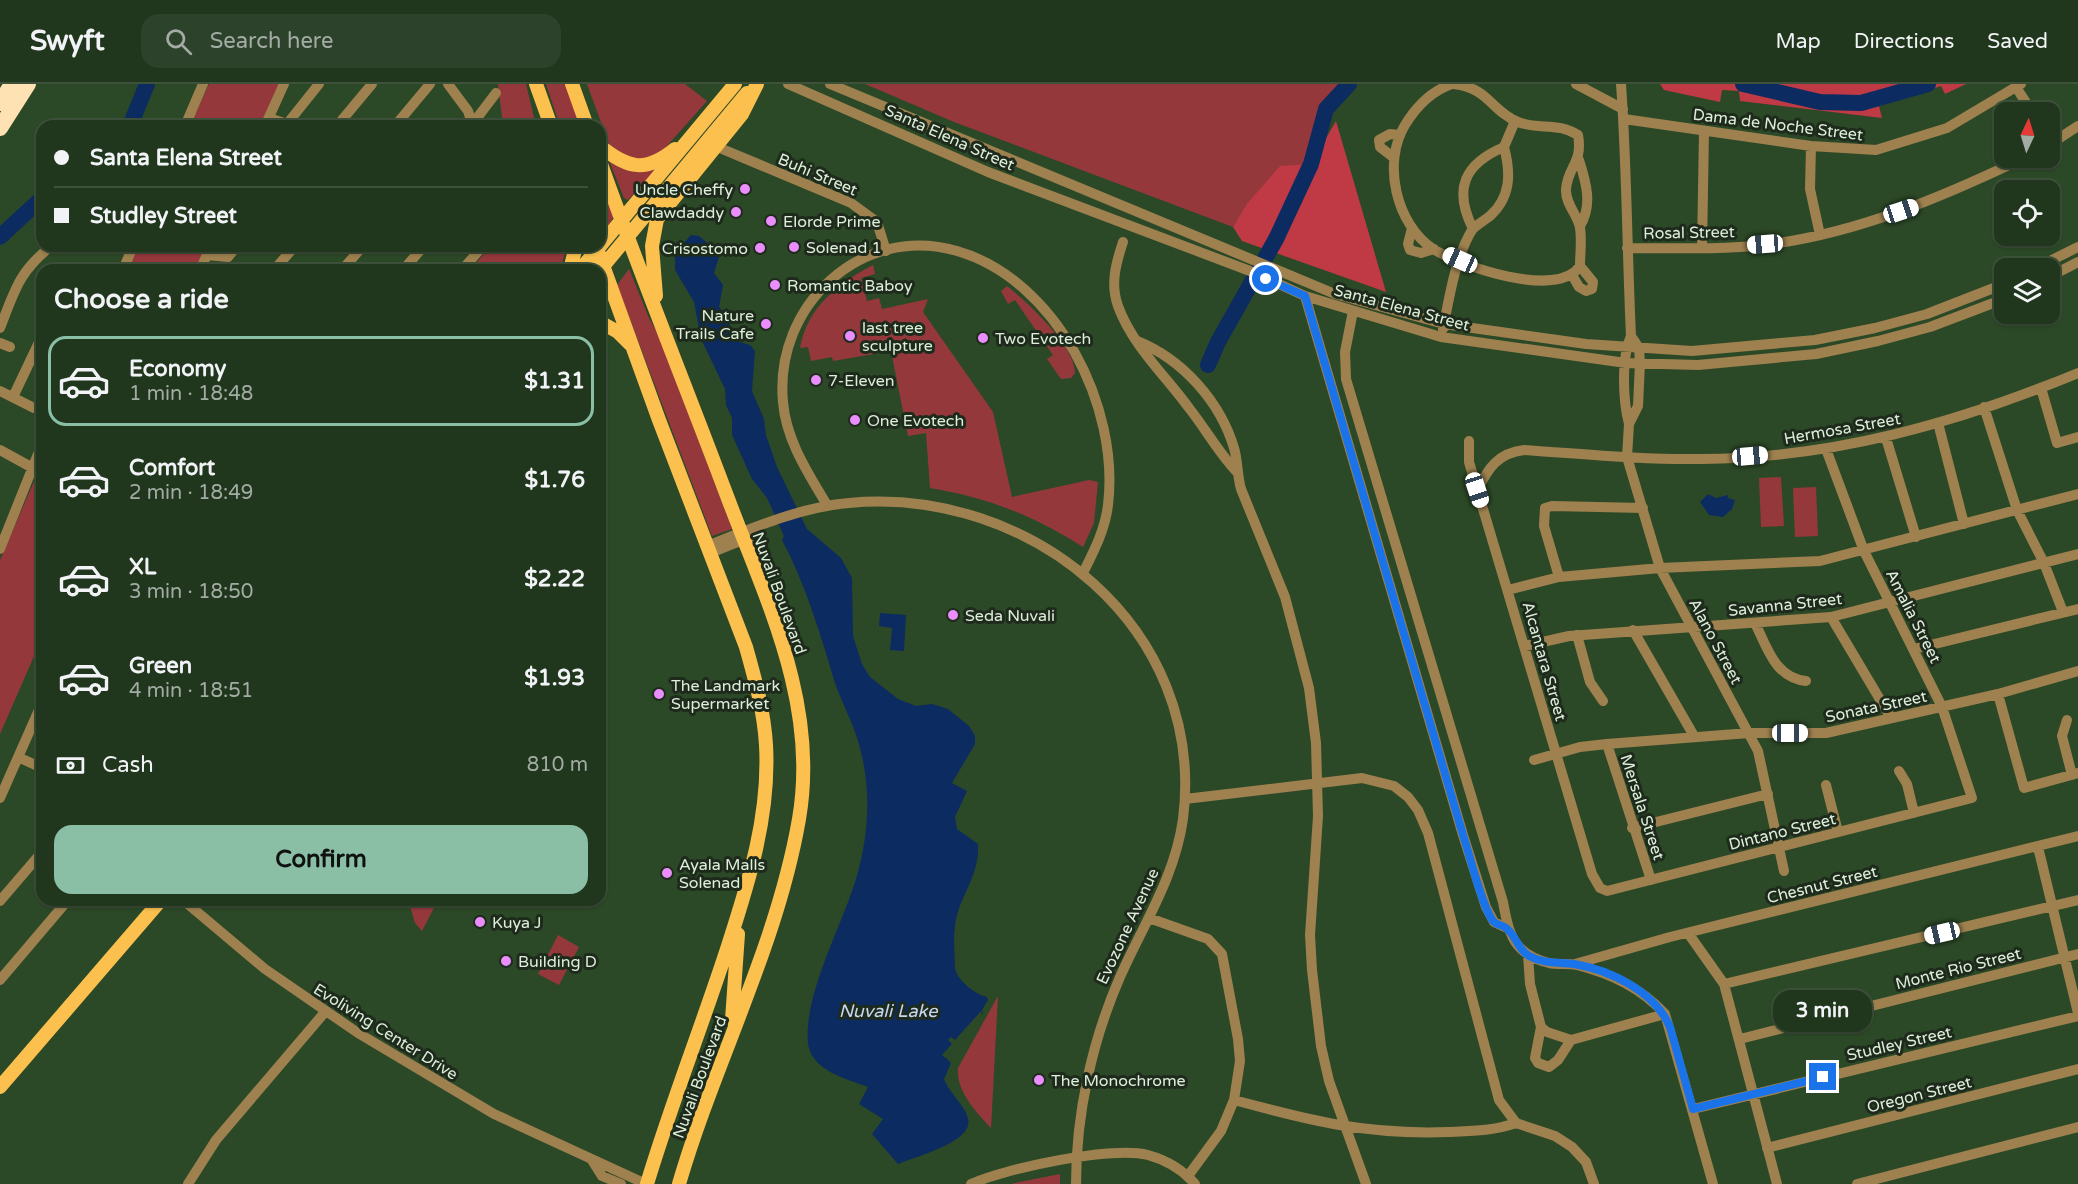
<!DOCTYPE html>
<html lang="en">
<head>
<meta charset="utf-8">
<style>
	body { margin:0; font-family:"Varela Round",sans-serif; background:#2d422a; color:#f1f3f6; height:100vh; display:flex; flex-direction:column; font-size:22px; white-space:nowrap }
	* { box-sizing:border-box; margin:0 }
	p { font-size:20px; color:#a2aca4 }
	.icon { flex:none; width:33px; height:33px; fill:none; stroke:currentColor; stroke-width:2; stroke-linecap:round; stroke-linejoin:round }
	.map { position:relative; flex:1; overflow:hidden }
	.side { position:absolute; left:36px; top:180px; width:570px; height:642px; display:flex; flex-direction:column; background:#21371d; border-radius:18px; box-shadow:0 2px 4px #0004,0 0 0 2px #3e513b }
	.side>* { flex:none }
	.banner { position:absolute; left:36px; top:36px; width:570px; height:132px; border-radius:18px; box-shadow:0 2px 4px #0004,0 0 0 2px #3e513b; display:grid; align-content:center; height:132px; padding:0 18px; background:#21371d }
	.needle { width:39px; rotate:4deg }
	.tools { position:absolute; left:1994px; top:18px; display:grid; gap:12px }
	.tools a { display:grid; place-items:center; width:66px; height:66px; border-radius:12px; background:#21371d; box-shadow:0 2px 4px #0004,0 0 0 2px #3e513b; font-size:30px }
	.end { position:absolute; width:27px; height:27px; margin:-14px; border:8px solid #1a73e8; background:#fff; box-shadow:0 0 0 3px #fff }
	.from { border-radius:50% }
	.bubble { position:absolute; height:42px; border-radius:18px; background:#21371d; box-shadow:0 2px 4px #0004,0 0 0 2px #3e513b; font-size:20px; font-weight:700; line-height:42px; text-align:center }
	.car { position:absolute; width:18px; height:36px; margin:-18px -9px; border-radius:8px; box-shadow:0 0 4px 2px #0007; background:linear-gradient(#fff 24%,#345 0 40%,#fff 0 76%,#345 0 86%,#fff 0) }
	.banner b { display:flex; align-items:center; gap:21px; height:57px; font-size:22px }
	.banner b+b { border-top:2px solid #3e513b }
	.banner i { width:15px; height:15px; background:#f1f3f6 }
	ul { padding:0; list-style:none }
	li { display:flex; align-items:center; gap:18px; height:90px; margin:0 12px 9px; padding:0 6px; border:3px solid transparent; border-radius:18px }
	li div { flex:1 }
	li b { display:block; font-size:22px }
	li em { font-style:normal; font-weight:700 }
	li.on { border-color:#8abfa5 }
	li>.icon { width:54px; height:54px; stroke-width:1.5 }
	h2 { padding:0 18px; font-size:27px; line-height:72px }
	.pay { display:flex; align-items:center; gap:15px; height:66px; padding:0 18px; font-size:22px }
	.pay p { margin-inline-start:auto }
	.cta { display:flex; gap:12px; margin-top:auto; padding:12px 18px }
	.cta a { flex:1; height:69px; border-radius:18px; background:#8abfa5; color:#111; font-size:24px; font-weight:700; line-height:69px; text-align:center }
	header { display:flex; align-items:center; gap:36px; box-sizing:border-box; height:84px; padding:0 30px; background:#21371d; border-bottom:2px solid #3e513b }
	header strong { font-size:28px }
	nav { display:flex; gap:33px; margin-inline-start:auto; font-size:21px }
	.search { width:420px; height:54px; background:#2d422a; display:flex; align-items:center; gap:15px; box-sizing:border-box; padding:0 21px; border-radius:18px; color:#a2aca4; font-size:22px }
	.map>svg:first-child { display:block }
	.green { fill:#95383c }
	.forest { fill:#bf3a44 }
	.water { fill:#0c2b60 }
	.pier { fill:#2c4927 }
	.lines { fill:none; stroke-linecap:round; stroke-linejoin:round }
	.river { stroke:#0c2b60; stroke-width:16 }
	.minor { stroke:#9e814f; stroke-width:10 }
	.major { stroke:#fbc04e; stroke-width:14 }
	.highway { stroke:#fee2b3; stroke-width:16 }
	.route { stroke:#1a73e8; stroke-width:8 }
	.poi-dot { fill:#ea8dfd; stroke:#1e2b1c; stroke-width:2 }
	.labels { text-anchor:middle; stroke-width:6; stroke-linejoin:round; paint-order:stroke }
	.street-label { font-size:16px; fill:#ddeeda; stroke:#1e2b1c }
	.poi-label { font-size:16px; fill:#ddeeda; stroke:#1e2b1c; text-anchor:start }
	.water-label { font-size:18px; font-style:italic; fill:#c8d7f1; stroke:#1e2b1c }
</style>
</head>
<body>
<header>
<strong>Swyft</strong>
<div class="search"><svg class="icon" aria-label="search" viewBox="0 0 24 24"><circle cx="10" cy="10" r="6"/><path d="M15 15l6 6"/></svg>Search here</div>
<nav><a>Map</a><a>Directions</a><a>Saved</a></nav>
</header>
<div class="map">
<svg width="2078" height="1100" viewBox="0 0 2078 1100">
	<rect width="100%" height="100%" fill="#2c4927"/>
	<path class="green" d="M209 0H279L260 42H190Z
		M498 0H526L536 42H503Z
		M546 0H567L580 42H560Z
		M587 0H685L707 17 658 72 631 78 609 60Z
		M865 0H1348L1326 25 1311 80 1246 121 1233 143 954 38Z
		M608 74 660 82 628 116 624 114Z
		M600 95 614 132 607 143 600 139Z
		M136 162H206L195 186H126Z
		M491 162H567L560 186H470Z
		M873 181 875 190 861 194 867 217 879 214 882 225 928 215 923 228 993 328 1012 413 1089 396 1098 398 1094 439 1083 463C1032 431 989 414 930 404L926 349 908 352 891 267 833 277 832 273 811 277 808 263 800 264C807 223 839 199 873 181Z
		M629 185 649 234 660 254 732 445 712 452 617 201Z
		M1007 202C1027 218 1075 262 1075 289L1071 294 1061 295 1047 275 1053 271 1015 216 1008 220 1001 207Z
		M42 379V554L0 650V476Z
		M1781 393 1784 442 1761 443 1759 394Z
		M1816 403 1818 452 1795 453 1793 404Z
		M408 816H438L422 847 415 839Z
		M558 851 579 863 559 901 538 890Z
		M998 912 991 1044C976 1028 956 1007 958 984Z
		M1060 1090V1100H1012L1015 1099Z"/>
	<path class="forest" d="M1660 0H1966L1945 10 1941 2 1879 22 1882 34 1740 17 1739 7 1722 6 1720 18 1664 6Z
		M1336 37 1386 208 1242 157 1233 143 1246 121 1280 82 1311 80Z"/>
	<path class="water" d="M691 151 699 152 720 170 714 189 723 201 719 223 730 235V255L750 261 755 267 752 307 764 335 766 351 777 383 807 445 841 474 852 494 853 552 862 580 870 593 898 615 916 622 932 620 948 625 969 642 975 652V660L952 699 967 707 955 733 957 745 978 760C980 793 958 813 955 842 953 856 955 871 955 885 959 898 975 910 987 913L988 916 982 926 983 929 946 974 951 979 944 995C949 1009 965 1021 968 1035 974 1058 914 1073 898 1080L872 1050 883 1035 859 1020 868 1003C847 995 812 987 808 960 803 911 842 842 856 795 870 748 872 698 856 651 850 633 840 615 834 596 820 549 805 499 782 456L784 452 767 414 752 395 732 351V334L726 321 725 305 701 255 694 218 675 186V169Z
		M1708 410 1716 414 1728 411V414L1735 416 1732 425 1723 433 1709 431 1700 418Z
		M880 529 906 531 904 567 890 566 892 544 879 542Z"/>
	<path class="pier" d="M982 926 981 933 946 974 944 973 942 971 952 960 948 956 951 953 955 956Z"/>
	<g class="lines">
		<path class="river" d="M1743 0 1820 18 1861 19 1928 0
			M130 42 147 0
			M0 153 42 114
			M1208 281 1218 258 1276 155 1311 80 1326 25 1349 0"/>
		<path class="minor" d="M448 0 468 27 473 42
			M788 0 988 88 1250 187 1305 212 1441 253 1626 279 1698 281 1816 270 1878 257 1930 243 2004 215
			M830 0 1335 210 1444 240 1586 260 1692 267 1815 256 1875 244 1927 230 2004 200
			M1452 0C1431 7 1416 23 1405 41 1382 79 1396 140 1433 165 1461 182 1557 216 1580 182 1580 170 1582 156 1580 144 1578 131 1565 120 1566 105 1568 82 1583 79 1578 51 1558 38 1539 46 1518 38 1491 27 1489 4 1454 0
			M1576 0 1623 25
			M1621 0C1627 84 1627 168 1631 252 1621 274 1623 317 1629 340
			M2016 3 2032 28
			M269 34 287 40 319 0
			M1624 35 1811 62 1876 66 1947 44 2021 0
			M185 42 203 0
			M265 42 284 0
			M337 42 372 0
			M395 42 430 0
			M471 42 496 9
			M2049 61 2078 42
			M715 62 851 119 877 138 886 167
			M1811 62 1810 105 1820 151
			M1504 63 1515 37
			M1393 73 1380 63 1379 56 1390 50 1399 51
			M1579 76C1586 98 1593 121 1580 142
			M1412 144 1408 160 1410 166 1421 169 1434 165
			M1123 158C1116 179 1110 200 1118 222 1132 261 1165 291 1189 324 1205 344 1218 368 1236 387
			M1627 164C1673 164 1719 166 1764 161 1856 150 1942 113 2024 74
			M1702 164 1704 47
			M207 171 228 173 237 162
			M2036 184 2078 163
			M123 186 133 162
			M200 186 211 162
			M274 186 295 162
			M342 186 363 162
			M403 186 424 162
			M462 186 483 162
			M1572 191 1579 203 1586 207 1592 205 1593 198 1580 182
			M2049 193 2078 178
			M1305 212 1463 751 1486 823 1494 838 1507 844
			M1353 227 1345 268 1346 295 1503 818C1509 850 1513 870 1549 879 1558 881 1568 879 1577 881 1612 890 1641 904 1665 930L1713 1100
			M0 244C15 206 18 189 51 162
			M1443 245C1449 215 1455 174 1472 146 1476 141 1485 136 1490 132 1511 113 1511 89 1504 63 1464 80 1453 105 1473 145
			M1631 252 1639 264 1640 279 1638 322 1629 340 1627 373 1660 484 1758 667 1784 787
			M1137 257C1182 275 1220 317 1234 364 1238 377 1237 391 1241 405L1285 513 1309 604 1316 659 1318 732 1310 851 1312 886 1321 962 1329 997 1366 1100
			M0 259 10 263
			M2041 304 2057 359 2078 353
			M0 307 34 324
			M13 313 42 252
			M1984 323 2017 426 2044 479 2063 528
			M1938 339 1964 440
			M1886 354 1916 453
			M1469 357V378L1592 790 1600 804 1607 807 1972 714 1942 623 1864 467 1826 365
			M0 366 31 383
			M1477 407C1488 384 1498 369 1524 366 1583 370 1643 376 1702 375 1834 374 1957 339 2078 289
			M827 421C808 389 786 356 783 318 774 222 861 139 957 167 1057 196 1120 323 1108 421 1105 446 1094 467 1083 489
			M707 462C752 444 801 423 849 419 1030 402 1207 544 1183 735 1175 793 1143 841 1120 893 1092 957 1076 1030 1076 1100
			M0 465 42 360
			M710 469 750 453
			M1559 493 1544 442 1545 424 1552 422 1643 424
			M1508 506 1559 493 1660 484 1820 477 2078 410
			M1831 533 1891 634
			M1755 539C1767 563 1775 594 1806 597
			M1633 546 1694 652
			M1577 551 1590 598 1603 617
			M1525 562 1569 552 1831 533 2078 470
			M1914 565 2078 525
			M1998 610 2024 704 2078 689
			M2067 636 2062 652 2072 691
			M1607 660 1651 796
			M18 673 42 684
			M1534 676 1580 663 1607 660 1749 649H1826L1998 610 2078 587
			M1899 687 1907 700 1914 729
			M1826 701 1838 748
			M0 714 42 619
			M1185 715 1362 694 1394 702 1408 713 1418 726 1428 749 1499 1016 1516 1039 1555 1052 1572 1063 1586 1078 1594 1100
			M1632 744 1768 710
			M2038 763 2078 929
			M183 816 265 885 358 949 494 1030 646 1100
			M0 817 42 768
			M1149 834 1208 855 1222 870 1238 955 1240 977 1234 1016 1221 1047 1188 1092
			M1688 849 1724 900 1777 1100
			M1528 871 1530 900 1541 943 1547 948 1571 956 1665 930
			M1575 880 1670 853 2078 752
			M0 896 68 816
			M1724 900 2078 816
			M1541 943 1535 974 1538 979 1549 983 1558 976 1571 956
			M1740 955 2078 870
			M1234 1016C1311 1037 1367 1051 1448 1048 1472 1047 1493 1047 1516 1039
			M1693 1025 2078 932
			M1767 1064 2078 985
			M592 1076 602 1092 621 1100
			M188 1100 216 1056 325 928
			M971 1100C1006 1084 1112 1062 1148 1071 1166 1076 1183 1086 1195 1100
			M1857 1100 2078 1043"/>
		<path class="major" d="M536 0 551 42
			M572 0 587 42
			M600 62C628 85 646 89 675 65
			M600 77C640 190 685 300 727 412 766 516 819 620 799 735 777 862 715 977 679 1100
			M596 162 659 336 746 563C755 595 764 627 766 661 770 731 749 797 728 862 702 942 671 1020 647 1100
			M570 186 576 162
			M580 186 735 0
			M600 186 747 9
			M656 212 652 162 657 135 742 30 757 0
			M600 238 618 248 630 260
			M732 936 738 850
			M0 1003 161 816"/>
		<path class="highway" d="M0 19 12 0
			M0 44 28 0"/>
	</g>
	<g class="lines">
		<path class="route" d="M1266 195 1305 212 1463 751C1469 768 1483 827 1494 838 1497 841 1503 841 1506 844 1516 851 1517 865 1529 872 1544 880 1558 878 1574 880 1611 886 1655 908 1670 943L1693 1025 1823 993"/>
	</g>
	<g class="poi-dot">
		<circle cx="745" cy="105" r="6"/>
		<circle cx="736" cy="128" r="6"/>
		<circle cx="771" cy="137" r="6"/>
		<circle cx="794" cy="163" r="6"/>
		<circle cx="760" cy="164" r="6"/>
		<circle cx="775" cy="201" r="6"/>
		<circle cx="766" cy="240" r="6"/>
		<circle cx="850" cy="252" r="6"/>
		<circle cx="983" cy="254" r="6"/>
		<circle cx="816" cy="296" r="6"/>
		<circle cx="855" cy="336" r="6"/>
		<circle cx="953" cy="531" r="6"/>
		<circle cx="659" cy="610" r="6"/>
		<circle cx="667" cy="789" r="6"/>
		<circle cx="480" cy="838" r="6"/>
		<circle cx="506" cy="877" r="6"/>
		<circle cx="1039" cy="996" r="6"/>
	</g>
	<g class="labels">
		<g class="street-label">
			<text transform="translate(1778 40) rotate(7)" y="6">Dama de Noche Street</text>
			<text transform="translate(950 53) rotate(24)" y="6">Santa Elena Street</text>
			<text transform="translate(818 90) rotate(23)" y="6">Buhi Street</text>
			<text transform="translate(1689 148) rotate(-1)" y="6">Rosal Street</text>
			<text transform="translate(1402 223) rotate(15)" y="6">Santa Elena Street</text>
			<text transform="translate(1842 344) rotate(-10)" y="6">Hermosa Street</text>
			<text transform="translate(780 509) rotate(70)" y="6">Nuvali Boulevard</text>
			<text transform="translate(1785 520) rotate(-6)" y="6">Savanna Street</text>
			<text transform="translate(1914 532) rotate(63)" y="6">Amalia Street</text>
			<text transform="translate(1716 557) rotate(62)" y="6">Alano Street</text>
			<text transform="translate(1545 577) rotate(74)" y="6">Alcantara Street</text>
			<text transform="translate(1876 622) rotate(-12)" y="6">Sonata Street</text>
			<text transform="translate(1643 723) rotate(72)" y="6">Mersala Street</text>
			<text transform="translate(1782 747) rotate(-14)" y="6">Dintano Street</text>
			<text transform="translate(1822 800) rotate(-14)" y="6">Chesnut Street</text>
			<text transform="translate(1127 842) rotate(-65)" y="6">Evozone Avenue</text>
			<text transform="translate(1958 884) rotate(-14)" y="6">Monte Rio Street</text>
			<text transform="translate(386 947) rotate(32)" y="6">Evoliving Center Drive</text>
			<text transform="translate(1899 959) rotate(-13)" y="6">Studley Street</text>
			<text transform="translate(699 993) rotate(-70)" y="6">Nuvali Boulevard</text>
			<text transform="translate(1919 1010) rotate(-14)" y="6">Oregon Street</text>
		</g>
		<g class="poi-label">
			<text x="733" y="111" text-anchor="end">Uncle Cheffy</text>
			<text x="724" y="134" text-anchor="end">Clawdaddy</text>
			<text x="783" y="143">Elorde Prime</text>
			<text x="806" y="169">Solenad 1</text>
			<text x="748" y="170" text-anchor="end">Crisostomo</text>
			<text x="787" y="207">Romantic Baboy</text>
			<text x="754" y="237" text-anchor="end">Nature<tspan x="754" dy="18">Trails Cafe</tspan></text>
			<text x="862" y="249">last tree<tspan x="862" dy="18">sculpture</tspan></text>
			<text x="995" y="260">Two Evotech</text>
			<text x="828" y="302">7-Eleven</text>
			<text x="867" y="342">One Evotech</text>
			<text x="965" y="537">Seda Nuvali</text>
			<text x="671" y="607">The Landmark<tspan x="671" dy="18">Supermarket</tspan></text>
			<text x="679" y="786">Ayala Malls<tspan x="679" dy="18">Solenad</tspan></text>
			<text x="492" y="844">Kuya J</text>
			<text x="518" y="883">Building D</text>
			<text x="1051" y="1002">The Monochrome</text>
		</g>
		<g class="water-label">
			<text x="888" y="933">Nuvali Lake</text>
		</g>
	</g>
</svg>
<div class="tools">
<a><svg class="needle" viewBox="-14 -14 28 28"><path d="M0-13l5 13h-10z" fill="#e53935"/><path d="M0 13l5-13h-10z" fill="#a2aca4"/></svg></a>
<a><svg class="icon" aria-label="locate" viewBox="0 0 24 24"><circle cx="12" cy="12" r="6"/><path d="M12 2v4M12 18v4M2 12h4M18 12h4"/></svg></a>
<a><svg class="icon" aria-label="layers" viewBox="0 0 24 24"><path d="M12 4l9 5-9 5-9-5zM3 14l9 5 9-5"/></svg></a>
</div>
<i class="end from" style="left:1266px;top:195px"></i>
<i class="end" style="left:1823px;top:993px"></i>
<div class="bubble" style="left:1773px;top:906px;width:99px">3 min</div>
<i class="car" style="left:1901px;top:127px;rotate:72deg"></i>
<i class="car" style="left:1765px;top:160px;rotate:266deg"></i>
<i class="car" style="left:1460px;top:176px;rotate:294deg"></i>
<i class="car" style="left:1750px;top:372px;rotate:85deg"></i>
<i class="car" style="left:1477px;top:406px;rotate:162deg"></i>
<i class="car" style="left:1790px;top:649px;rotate:90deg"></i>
<i class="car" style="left:1942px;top:849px;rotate:257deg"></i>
<div class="banner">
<b><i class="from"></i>Santa Elena Street</b>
<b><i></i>Studley Street</b>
</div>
<section class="side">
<h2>Choose a ride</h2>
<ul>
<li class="on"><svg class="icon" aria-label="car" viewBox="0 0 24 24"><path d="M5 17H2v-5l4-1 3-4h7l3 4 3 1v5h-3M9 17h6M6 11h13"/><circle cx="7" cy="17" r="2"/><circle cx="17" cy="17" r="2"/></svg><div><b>Economy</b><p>1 min · 18:48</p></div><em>$1.31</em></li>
<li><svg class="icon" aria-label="car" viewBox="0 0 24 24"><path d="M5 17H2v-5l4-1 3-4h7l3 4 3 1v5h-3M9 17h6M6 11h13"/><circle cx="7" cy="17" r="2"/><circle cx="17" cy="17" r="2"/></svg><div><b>Comfort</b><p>2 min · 18:49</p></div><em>$1.76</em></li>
<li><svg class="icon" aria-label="car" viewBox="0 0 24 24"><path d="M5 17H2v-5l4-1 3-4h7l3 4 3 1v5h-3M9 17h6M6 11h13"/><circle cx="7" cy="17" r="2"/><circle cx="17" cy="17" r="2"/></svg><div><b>XL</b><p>3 min · 18:50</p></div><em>$2.22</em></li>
<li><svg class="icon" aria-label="car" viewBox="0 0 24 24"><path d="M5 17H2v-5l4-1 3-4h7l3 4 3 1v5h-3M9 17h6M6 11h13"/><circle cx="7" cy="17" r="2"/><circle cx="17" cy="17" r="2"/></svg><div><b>Green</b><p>4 min · 18:51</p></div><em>$1.93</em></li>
</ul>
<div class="pay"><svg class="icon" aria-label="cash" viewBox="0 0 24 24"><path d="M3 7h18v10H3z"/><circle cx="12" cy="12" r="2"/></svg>Cash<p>810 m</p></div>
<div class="cta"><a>Confirm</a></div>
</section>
</div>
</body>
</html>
